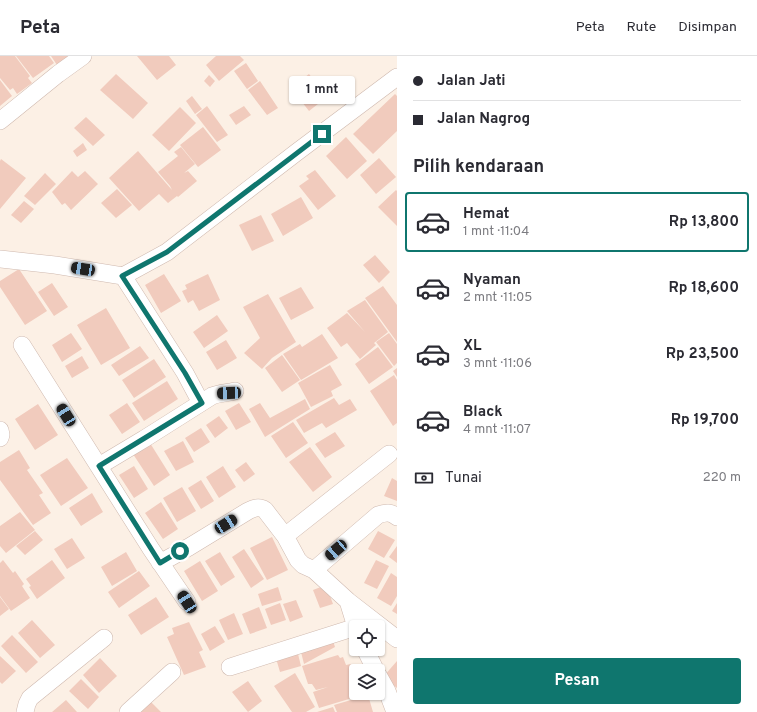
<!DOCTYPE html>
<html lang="id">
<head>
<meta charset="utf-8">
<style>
	body { margin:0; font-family:Overpass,sans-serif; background:#f7f7f7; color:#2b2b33; height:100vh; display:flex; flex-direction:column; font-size:15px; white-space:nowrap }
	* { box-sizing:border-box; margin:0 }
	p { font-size:13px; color:#7c7c81 }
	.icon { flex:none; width:22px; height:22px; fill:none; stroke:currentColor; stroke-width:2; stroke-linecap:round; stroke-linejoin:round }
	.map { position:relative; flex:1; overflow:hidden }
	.details { display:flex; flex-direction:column; background:#fff; width:360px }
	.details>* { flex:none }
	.banner { display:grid; align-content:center; height:88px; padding:0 16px; background:#fff }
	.tools { position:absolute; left:349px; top:564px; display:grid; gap:8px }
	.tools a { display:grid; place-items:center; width:36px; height:36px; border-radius:4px; background:#fff; box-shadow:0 1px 3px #0004; font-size:20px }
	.end { position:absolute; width:18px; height:18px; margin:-9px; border:5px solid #0f766e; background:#fff; box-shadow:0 0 0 2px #fff }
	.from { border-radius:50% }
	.bubble { position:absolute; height:28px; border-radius:4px; background:#fff; box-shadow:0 1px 3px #0004; font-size:13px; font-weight:700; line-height:28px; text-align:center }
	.car { position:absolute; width:12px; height:24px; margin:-12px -6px; border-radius:5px; box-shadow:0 0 3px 1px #0007; background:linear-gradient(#222 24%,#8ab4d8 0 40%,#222 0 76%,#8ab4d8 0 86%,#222 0) }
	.banner b { display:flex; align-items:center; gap:14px; height:38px; font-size:15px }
	.banner b+b { border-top:1px solid #e1e1e2 }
	.banner i { width:10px; height:10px; background:#2b2b33 }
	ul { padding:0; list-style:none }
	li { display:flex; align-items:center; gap:12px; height:60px; margin:0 8px 6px; padding:0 8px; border:2px solid transparent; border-radius:4px }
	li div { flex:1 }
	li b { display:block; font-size:15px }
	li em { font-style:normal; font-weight:700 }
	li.selected { border-color:#0f766e }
	li>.icon { width:36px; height:36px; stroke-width:1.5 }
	h2 { padding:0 16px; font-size:18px; line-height:48px }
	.pay { display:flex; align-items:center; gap:10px; height:44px; padding:0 16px; font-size:15px }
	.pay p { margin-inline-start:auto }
	.cta { display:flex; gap:8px; margin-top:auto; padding:8px 16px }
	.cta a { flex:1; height:46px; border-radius:4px; background:#0f766e; color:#fff; font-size:16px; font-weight:700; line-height:46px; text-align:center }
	header { display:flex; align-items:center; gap:24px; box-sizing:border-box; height:56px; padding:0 20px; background:#fff; border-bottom:1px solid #e1e1e2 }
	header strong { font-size:19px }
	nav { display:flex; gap:22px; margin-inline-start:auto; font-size:14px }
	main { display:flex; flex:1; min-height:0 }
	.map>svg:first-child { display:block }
	.building { fill:#f1cbbd }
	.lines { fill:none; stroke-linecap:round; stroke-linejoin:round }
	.street-casing { stroke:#cfb9af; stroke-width:18 }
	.street { stroke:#fff; stroke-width:17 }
	.route { stroke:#0f766e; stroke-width:5 }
</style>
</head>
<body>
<header>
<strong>Peta</strong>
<nav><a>Peta</a><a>Rute</a><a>Disimpan</a></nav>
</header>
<main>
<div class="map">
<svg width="397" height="656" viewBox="0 0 397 656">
	<rect width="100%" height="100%" fill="#fcf0e5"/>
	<path class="building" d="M0 0H15L30 20 28 22 32 27 17 38 13 32 10 34 0 22Z
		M16 0H49L54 7 33 22Z
		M51 0H68L57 9Z
		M137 0H169L176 9 157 24Z
		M216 0H240L244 4 219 25 206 9Z
		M246 7 258 25 247 33 234 15Z
		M116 18 148 47 133 63 100 34Z
		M309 18 327 41 309 55 291 32Z
		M209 19 215 25 210 31 204 25Z
		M0 24 12 40 0 50Z
		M260 25 278 52 267 59 248 34Z
		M395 38 397 40V75L373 98 353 78Z
		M192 40 202 53 195 58 186 45Z
		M207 50 228 79 217 86 196 59Z
		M244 50 251 59 236 69 229 59Z
		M180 51 196 67 169 95 152 79Z
		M86 61 105 79 93 90 74 72Z
		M203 71 221 94 198 111 180 89Z
		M346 81 367 105 347 123 326 100Z
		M83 87 87 94 77 101 73 95Z
		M181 91 195 108 184 117 188 115 197 125 178 141 177 140 168 147 159 138 139 155 109 122 138 95 172 134 170 130 158 116 178 100 174 96Z
		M379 102 396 121 376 138 360 119Z
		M1 103 26 122 0 153V105Z
		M315 114 336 140 318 154 299 130 309 123 306 120Z
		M72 115 78 121 85 115 98 128 71 154 65 147 62 149 52 136Z
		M45 117 56 128 35 149 24 140Z
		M117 133 132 149 116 162 101 147Z
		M396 134 397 135V170L378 151Z
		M301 141 313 162 283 180 271 158Z
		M24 145 34 153 21 167 11 159Z
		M261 159 274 185 252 195 239 169Z
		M375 199 390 216 379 227 363 209Z
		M19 213 47 255 25 269 0 231V225Z
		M164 218 181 245 161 257 145 229Z
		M208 218 220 244 199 255 193 244 188 247 182 235 187 233 185 229Z
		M52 227 68 251 54 260 38 236Z
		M383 230 397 249V286L365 242Z
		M301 231 314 252 291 264 279 242Z
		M268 238 296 286 272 302 262 313 244 297 260 282 243 251Z
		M365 244 388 276 374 287 376 289 360 303 347 287 341 291 327 272 347 257 365 276 347 255Z
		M106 252 130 292 101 309 77 269Z
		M217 259 228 275 204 292 193 276Z
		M71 277 82 293 62 306 52 289Z
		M389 277 397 288V307L394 310 376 286Z
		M322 278 338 302 301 324 283 298 300 288 302 291Z
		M226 284 237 302 217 314 206 296Z
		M140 290 149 302 119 320 111 309Z
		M378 291 393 311 369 328 355 308Z
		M282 299 300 324 282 336 265 312Z
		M82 300 89 312 72 322 65 310Z
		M154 303 166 321 134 342 122 324Z
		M330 309 342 329 331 335 333 340 311 351 298 327Z
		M397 312V321L393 315Z
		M394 319 397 324V367L393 370 370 335Z
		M167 325 178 343 144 365 132 347Z
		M334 342 339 349 350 343 357 354 326 372 322 367 304 377 296 364Z
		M305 343 310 353 265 381 249 353 260 347 270 362Z
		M127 347 140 366 122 378 109 359Z
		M239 347 251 366 236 374 225 355Z
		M38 348 58 379 35 394 15 363Z
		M219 360 228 372 215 382 206 369Z
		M293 366 308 387 286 402 271 380Z
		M201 372 210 386 194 396 185 382Z
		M335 376 345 390 325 402 315 388Z
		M183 385 194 406 176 415 164 395Z
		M150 387 170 419 154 430 133 398Z
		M310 391 332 421 313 436 289 406Z
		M19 394 30 412 27 414 43 437 39 439 51 457 33 469 0 424V406Z
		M67 402 88 432 61 450 40 419Z
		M246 406 255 418 244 426 235 414Z
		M134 410 148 433 134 442 119 419Z
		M223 410 236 431 219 442 206 421Z
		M392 422 397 425V445L384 440Z
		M201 424 214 445 201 453 188 432Z
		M182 431 196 455 177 466 163 442Z
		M92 437 103 456 81 470 69 452Z
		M161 446 178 473 163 483 145 457Z
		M20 456 35 474 6 497 0 490V470Z
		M35 475 43 484 25 499 16 490Z
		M378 475 395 484 384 502 368 493Z
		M272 481 288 514 267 524 250 492Z
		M72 482 85 502 67 513 54 493Z
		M397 490V507L389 501Z
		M244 493 264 523 251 532 232 501Z
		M126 496 137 515 112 530 101 511Z
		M220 496 235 521 221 530 205 505Z
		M3 504 13 517 15 515 24 528 22 530 30 542 11 555 0 540V507Z
		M52 504 65 522 37 543 29 531 31 530 26 523Z
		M376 504 389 510 377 533 364 527Z
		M200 505 218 535 202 545 184 515Z
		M139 515 150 530 119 552 108 536Z
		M391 517 397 521V540L391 550 377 542Z
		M326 529 333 548 320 552 313 534Z
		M278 531 282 544 262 550 258 538Z
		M0 541 9 553 0 560Z
		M156 541 169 561 141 579 128 559Z
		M296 544 303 561 290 566 283 548Z
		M280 547 286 564 271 569 265 553Z
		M397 547V558L392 555Z
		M259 551 267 572 250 578 242 558Z
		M234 557 243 578 228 584 219 564Z
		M32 564 55 589 40 602 18 577Z
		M189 566 203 594 199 596 206 611 184 619 167 581 174 578 172 572Z
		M215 570 225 586 210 595 201 578Z
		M12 579 38 606 26 617 1 590Z
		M332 582 335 591 304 608 300 592Z
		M297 594 301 610 280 616 275 599Z
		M338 599 340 602 343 601 346 609 351 608 356 622 352 624 356 633V637H369L319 652 313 636 328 631 316 634 312 628H308L302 610Z
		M0 600 16 615 2 628 0 626Z
		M100 602 117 620 99 637 83 619Z
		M397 605V632L383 621Z
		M295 617 315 651 306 656H292L274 630Z
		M81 623 99 641 88 653 69 635Z
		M248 625 262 645 248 656 232 636Z
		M368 639 373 656H337L334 649Z
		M66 644 77 656H52Z
		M150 645 161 656H139Z
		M333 651 335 656H317Z"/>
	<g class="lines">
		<defs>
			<path id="street" d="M0 65 58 18 83 0
				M0 203 55 209 123 220 167 196 297 96 397 21
				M123 220 185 317 201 347
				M22 289 151 493 187 546
				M0 374 1 379 0 382
				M99 410 144 383 212 340C220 337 227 337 235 335
				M285 480 389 398
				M160 507 189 491 248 455C254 452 259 450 265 454L285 480 298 504 303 509 314 514 348 545 397 583
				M314 514 378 459C386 456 391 456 397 461
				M365 593 376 615
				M230 611 356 571 348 545
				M378 619 387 635 395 656
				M25 656 27 648 30 642 104 582
				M128 656 172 616"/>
		</defs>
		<use href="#street" class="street-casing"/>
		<use href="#street" class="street"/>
	</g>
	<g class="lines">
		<path class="route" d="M180 495 160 507 99 410 202 347 185 317 122 220 167 196 322 78"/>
	</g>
</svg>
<div class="tools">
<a><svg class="icon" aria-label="locate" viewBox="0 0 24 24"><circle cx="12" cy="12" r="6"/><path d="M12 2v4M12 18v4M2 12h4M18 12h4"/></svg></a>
<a><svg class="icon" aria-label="layers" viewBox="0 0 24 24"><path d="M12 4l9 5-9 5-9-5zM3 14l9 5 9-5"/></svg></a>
</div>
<i class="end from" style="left:180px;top:495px"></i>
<i class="end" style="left:322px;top:78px"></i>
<div class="bubble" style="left:289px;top:20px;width:66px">1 mnt</div>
<i class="car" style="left:83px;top:213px;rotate:279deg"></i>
<i class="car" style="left:229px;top:337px;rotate:268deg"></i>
<i class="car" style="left:66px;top:359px;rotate:328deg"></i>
<i class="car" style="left:226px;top:468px;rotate:58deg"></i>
<i class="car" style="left:336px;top:494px;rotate:229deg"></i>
<i class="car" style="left:187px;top:546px;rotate:327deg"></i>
</div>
<section class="details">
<div class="banner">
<b><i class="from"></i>Jalan Jati</b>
<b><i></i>Jalan Nagrog</b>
</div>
<h2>Pilih kendaraan</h2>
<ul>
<li class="selected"><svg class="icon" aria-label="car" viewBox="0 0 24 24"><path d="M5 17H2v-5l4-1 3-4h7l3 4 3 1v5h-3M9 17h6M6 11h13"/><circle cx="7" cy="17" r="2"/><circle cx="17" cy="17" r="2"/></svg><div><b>Hemat</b><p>1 mnt · 11:04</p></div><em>Rp 13,800</em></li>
<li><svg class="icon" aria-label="car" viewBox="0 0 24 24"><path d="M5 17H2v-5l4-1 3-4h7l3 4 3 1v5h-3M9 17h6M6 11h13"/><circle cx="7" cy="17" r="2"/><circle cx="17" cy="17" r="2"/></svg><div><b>Nyaman</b><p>2 mnt · 11:05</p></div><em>Rp 18,600</em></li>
<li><svg class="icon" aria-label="car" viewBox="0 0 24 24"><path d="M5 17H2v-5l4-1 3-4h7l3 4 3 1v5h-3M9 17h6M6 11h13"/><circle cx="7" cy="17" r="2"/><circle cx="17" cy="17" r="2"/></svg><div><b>XL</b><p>3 mnt · 11:06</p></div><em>Rp 23,500</em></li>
<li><svg class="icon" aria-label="car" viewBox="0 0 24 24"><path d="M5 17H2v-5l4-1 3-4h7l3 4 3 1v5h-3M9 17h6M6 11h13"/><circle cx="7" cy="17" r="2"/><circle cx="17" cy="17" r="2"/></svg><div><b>Black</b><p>4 mnt · 11:07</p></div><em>Rp 19,700</em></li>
</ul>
<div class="pay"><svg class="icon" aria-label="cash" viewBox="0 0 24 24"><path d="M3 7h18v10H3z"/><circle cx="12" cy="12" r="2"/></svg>Tunai<p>220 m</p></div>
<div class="cta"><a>Pesan</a></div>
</section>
</main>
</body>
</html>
